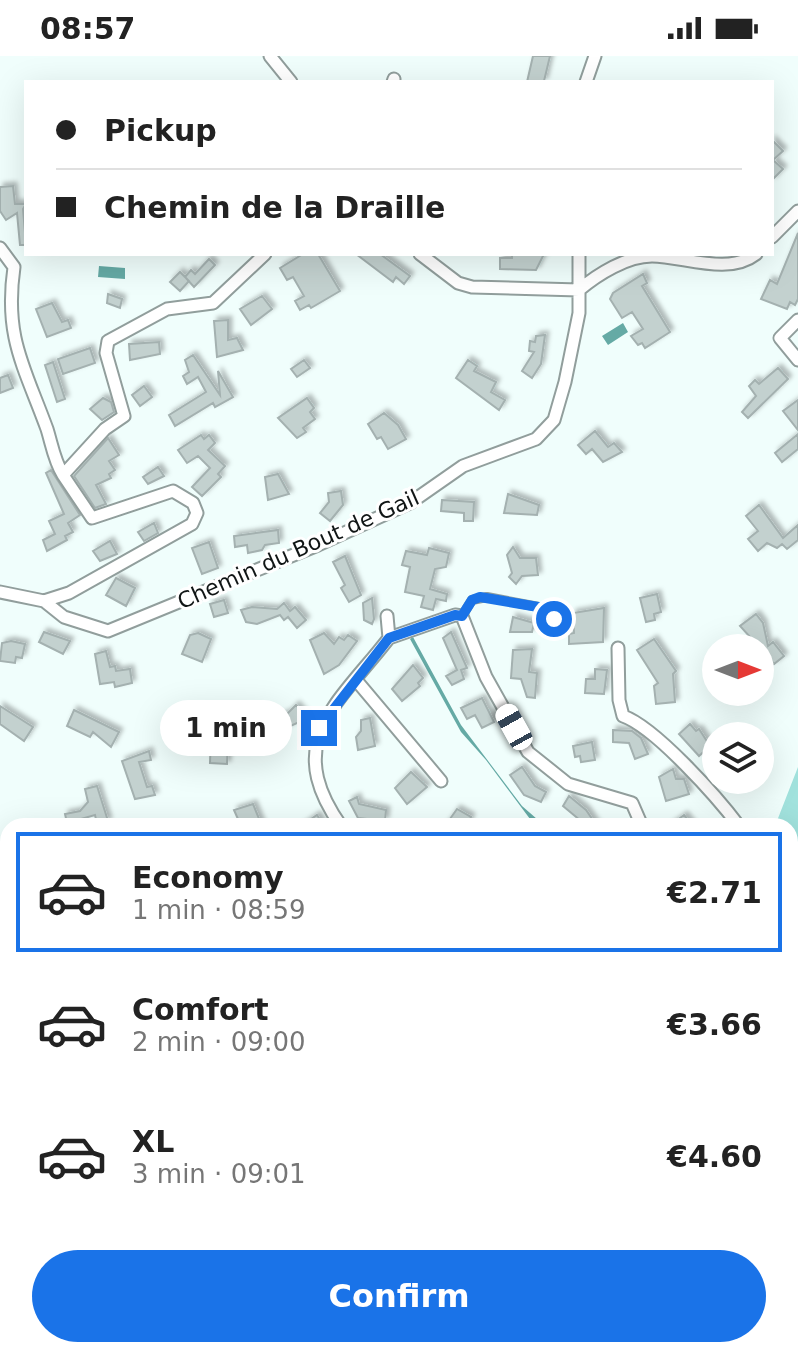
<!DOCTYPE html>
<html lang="en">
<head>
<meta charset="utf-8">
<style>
	body { margin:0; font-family:"DejaVu Sans",sans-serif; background:#f2f2f2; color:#222; height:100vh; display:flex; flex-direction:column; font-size:30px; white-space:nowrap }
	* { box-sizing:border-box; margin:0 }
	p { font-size:26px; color:#767676 }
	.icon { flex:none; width:44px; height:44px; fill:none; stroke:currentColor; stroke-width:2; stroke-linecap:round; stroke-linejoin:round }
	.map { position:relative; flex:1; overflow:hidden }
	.drawer { position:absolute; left:0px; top:762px; width:798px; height:540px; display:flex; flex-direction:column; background:#fff; border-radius:24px 24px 0 0; box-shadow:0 8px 32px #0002 }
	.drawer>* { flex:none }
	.banner { position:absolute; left:24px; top:24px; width:750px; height:176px; border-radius:0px; box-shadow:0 8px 32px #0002; display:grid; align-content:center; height:176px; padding:0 32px; background:#fff }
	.needle { width:52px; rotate:90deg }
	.controls { position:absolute; left:702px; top:578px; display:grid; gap:16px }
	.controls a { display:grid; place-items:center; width:72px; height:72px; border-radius:50%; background:#fff; box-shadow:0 8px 32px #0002; font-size:40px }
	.end { position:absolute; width:36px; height:36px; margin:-18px; border:10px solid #1a73e8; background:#fff; box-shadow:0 0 0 4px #fff }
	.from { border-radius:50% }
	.bubble { position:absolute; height:56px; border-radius:28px; background:#fff; box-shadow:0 8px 32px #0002; font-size:26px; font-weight:800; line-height:56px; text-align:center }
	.car { position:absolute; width:24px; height:48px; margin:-24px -12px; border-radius:10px; box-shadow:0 0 6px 2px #0007; background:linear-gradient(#fff 24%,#345 0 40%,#fff 0 76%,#345 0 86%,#fff 0) }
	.banner b { display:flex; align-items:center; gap:28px; height:76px; font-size:30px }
	.banner b+b { border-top:2px solid #e0e0e0 }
	.banner i { width:20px; height:20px; background:#222 }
	ul { padding:14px 0 0; list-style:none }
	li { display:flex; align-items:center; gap:24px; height:120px; margin:0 16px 12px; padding:0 16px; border:4px solid transparent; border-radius:0px }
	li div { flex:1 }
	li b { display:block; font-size:30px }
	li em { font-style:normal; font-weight:800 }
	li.selected { border-color:#1a73e8 }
	li>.icon { width:72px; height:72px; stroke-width:1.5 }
	.button { display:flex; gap:16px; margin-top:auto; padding:16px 32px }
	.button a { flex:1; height:92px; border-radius:48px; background:#1a73e8; color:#fff; font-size:32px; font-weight:800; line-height:92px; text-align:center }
	.status { display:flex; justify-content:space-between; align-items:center; height:56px; padding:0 40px; background:#fff; direction:ltr }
	.status svg { height:22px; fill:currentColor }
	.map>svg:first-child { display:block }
	.green { fill:#a1e2dd }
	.water { fill:#65aaa5 }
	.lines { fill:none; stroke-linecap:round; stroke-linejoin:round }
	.canal { stroke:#65aaa5; stroke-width:12 }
	.building { fill:#c3d1cf; stroke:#a4b1b0; stroke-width:2; filter:url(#shadow) }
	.service-casing { stroke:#919e9c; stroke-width:10 }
	.minor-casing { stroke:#919e9c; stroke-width:15 }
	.tertiary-casing { stroke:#919e9c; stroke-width:18 }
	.service { stroke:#fff; stroke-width:6 }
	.minor { stroke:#fff; stroke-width:11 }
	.tertiary { stroke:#fff; stroke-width:14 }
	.route { stroke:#1a73e8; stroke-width:10 }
	.labels { text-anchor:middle; stroke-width:6; stroke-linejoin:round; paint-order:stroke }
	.street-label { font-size:22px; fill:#101515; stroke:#fff }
</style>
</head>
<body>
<div class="status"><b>08:57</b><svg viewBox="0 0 49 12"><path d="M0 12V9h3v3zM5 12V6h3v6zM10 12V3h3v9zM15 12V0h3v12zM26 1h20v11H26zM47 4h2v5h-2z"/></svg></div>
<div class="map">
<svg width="798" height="1302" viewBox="0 0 798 1302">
	<defs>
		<filter id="shadow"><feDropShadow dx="3.5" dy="-3.5" stdDeviation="2" flood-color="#0004"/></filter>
	</defs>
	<rect width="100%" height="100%" fill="#f0fefc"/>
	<path class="green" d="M798 711V875L790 865V770H775Z
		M798 1248V1302H702L716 1294H790V1251Z
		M631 1294H693L696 1302H633Z"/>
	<path class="water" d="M99 210 125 212V223L98 221Z
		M623 267 628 276 608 289 602 280Z
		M413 581 461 669 522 750 545 770 530 763 486 704 461 676 410 583Z"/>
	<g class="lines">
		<path class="canal" d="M790 996 795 992
			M278 1302 297 1294"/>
	</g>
	<path class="building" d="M533 0H550L544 25 527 26Z
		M772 84 783 95 773 104 783 113 772 124Z
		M13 130 15 148H26L23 153 26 189H20L17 157 6 164 0 155V131Z
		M798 177V243L795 249 790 246 787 253 761 243 770 224 777 228Z
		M303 198H318L340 235 311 252 309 249 300 254 295 245 304 240 293 221 287 224 280 212Z
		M356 198H380L410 220 404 228 396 221 393 226Z
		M512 198H544L536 214 500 213V202H512Z
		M209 203 215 209 194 231 185 221 191 214 195 218Z
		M180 216 189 225 180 235 170 226Z
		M643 218 647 227 642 230 670 276 645 292 642 287 638 289 631 280 643 273 632 256 622 262 610 243 613 237Z
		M108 238 122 243 120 252 107 247Z
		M262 240 272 253 251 269 240 253Z
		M52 247 62 266 68 264 71 272 47 281 36 253Z
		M228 264V284L237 282 243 294 217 301 214 265Z
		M545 279 541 308 532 322 522 315 534 296 529 295 530 285 535 286 536 280Z
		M159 286 160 298 130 304 129 288Z
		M90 292 95 307 63 318 58 303Z
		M193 299 220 339 218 315 233 341 215 351 213 347 175 370 169 359 206 336 198 321 187 328 183 320 189 316 185 304Z
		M304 304 310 312 297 321 291 313Z
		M468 304 477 310 474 315 496 326 491 336 505 344 499 354 456 322Z
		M53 306 65 343 57 346 45 309Z
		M778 312 788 323 748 362 742 356 756 340 749 330 755 324 759 328Z
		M8 319 13 332 0 337V322Z
		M144 330 152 341 140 350 132 339Z
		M103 342 111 346 114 356 102 364 90 353Z
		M307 342 314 352 310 356 315 363 303 372 306 376 297 382 278 362Z
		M798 344V374L783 355Z
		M384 357 398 369 406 383 388 393 381 381 377 383 368 368Z
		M595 375 608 391 614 387 622 396 603 406 592 393 586 398 578 389Z
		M798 378V393L782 406 775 397Z
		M201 379 204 383 209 379 215 387 208 394 225 410 218 418 221 421 202 440 192 431 210 412 198 400 187 407 178 394Z
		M108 382 119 399 109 405 115 414 109 418 111 422 96 429 106 448 95 452 74 420Z
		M158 411 164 420 148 428 143 421Z
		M51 414 80 459 68 467 73 476 65 480 67 484 47 495 43 484 55 478 49 465 64 458 46 417Z
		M278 418 289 438 268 444 265 421Z
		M341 435 343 449 330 465 320 457 329 446 328 437Z
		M508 438 539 449 537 459 504 457Z
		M442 444 474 446 473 465H464V457L441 455Z
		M759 449 783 482 798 469V484L787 493 782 488 777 492 767 487 758 495 748 483 758 475 746 460Z
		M154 467 158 477 144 485 138 476Z
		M278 474 279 487 265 489 262 494 248 497 247 489 235 491 234 480Z
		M110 485 117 498 100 505 93 495Z
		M209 486 218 512 202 518 192 492Z
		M513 491 520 502H536L538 519 522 520 516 528 509 521 512 517 507 499Z
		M429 492 449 497 446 511 435 513 430 533 447 538 446 545 436 543 433 554 421 551 424 540 405 536 410 511 402 509 406 495 427 499Z
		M345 500 361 539 349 546 341 532 345 529 333 506Z
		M116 522 135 532 126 550 106 539Z
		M657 538 661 556 654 558 655 564 646 566 640 542Z
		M372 542 374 563 372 568 364 564 363 547Z
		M224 544 228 557 214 561 210 548Z
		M284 547 290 555 295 551 306 564 297 572 288 561 284 564 280 559 257 568 246 566 241 554 252 551 277 553Z
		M604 552 603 586 569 588V578L574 577 573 557Z
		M756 558 763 567 768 590 773 586 784 600 774 608 767 600 760 605V592L740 570Z
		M513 561 534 567 532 576H510Z
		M44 576 70 585 63 598 39 586Z
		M451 576 467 612 461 614 464 623 452 629 446 620 457 614 443 582Z
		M198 577 211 583 202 606 182 598 190 579Z
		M324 577 334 588 339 581 344 584 348 579 357 585 339 609 324 618 310 584Z
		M654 583 676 615 673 618 675 646 656 648 654 630 658 627 637 594Z
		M11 585 25 588 22 602 16 601 15 607 0 605 2 587Z
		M532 593 529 616 537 617 535 642 527 641 521 623 511 622 513 594Z
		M106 595 110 611 115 610 116 615 130 613 132 627 115 631 114 626 100 628 95 598Z
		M413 609 423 622 418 627 420 630 402 645 392 633Z
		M595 613 607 614 604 638 585 637 586 623H595Z
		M482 642 494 666 482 672 475 659 467 663 461 652Z
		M296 649 308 662 267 681 262 668 288 657Z
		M0 650 33 671 24 685 0 668Z
		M74 654 119 676 111 691 93 676 90 681 67 670Z
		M370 662 375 690 358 694 356 681 361 675V664Z
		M690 668 696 675 699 673 710 690 699 700 679 678Z
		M211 674H225L228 680 227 708 210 707Z
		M613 674 632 675 641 682 648 698 635 703 629 687 613 686Z
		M592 686 595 704 581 706 580 700 575 701 573 690Z
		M149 695 151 704 139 706 147 731 152 730 155 739 135 743 122 705Z
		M522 711 535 730 546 736 541 746 524 739 510 719Z
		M673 713 676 723H684L689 738 666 745 659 721Z
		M411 716 427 731 407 748 395 732Z
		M97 730 108 765 97 768 95 759 67 767 65 758 80 755 88 746 85 733Z
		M569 740 586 754 597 770H587L563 750Z
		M357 741 359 748 386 754 385 765 358 762 349 745Z
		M253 748 262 770H241L234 754Z
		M457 753 471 761 467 770H445Z
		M317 759 324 770H301Z
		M684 759 693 770H669Z"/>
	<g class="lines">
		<defs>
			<path id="service" d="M462 560 472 544 487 541 544 552 561 570
				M797 954 798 953
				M790 1040H798
				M0 1221 8 1247"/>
			<path id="minor" d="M270 0 291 26
				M393 26 394 23
				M586 26 595 0
				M772 181 798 155
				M0 192 14 211C4 281 24 310 47 373 52 389 54 404 63 419
				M420 198 458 227 472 231 579 234
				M579 234C598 218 627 200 652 200 683 200 728 220 756 198
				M798 264 780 282 798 304
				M0 536 44 545 69 537 192 468 197 457 193 447 173 435 92 462 63 419 105 373 124 360 106 297 108 285 167 253 213 247 265 198
				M44 545 64 561 108 575 318 489 410 447 463 410 536 383 554 364 565 326 579 257V198
				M389 582 455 559 462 560 486 621 528 696 568 728 632 747 642 770
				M618 592 619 644 623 660C655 671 718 742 739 770
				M356 624 441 725
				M341 770C281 685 338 648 389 582L387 560
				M0 829H8
				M790 876 798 893
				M0 1261 8 1259
				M266 1302 273 1294"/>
			<path id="tertiary" d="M790 1181 798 1176
				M531 1302 545 1294"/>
		</defs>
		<use href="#service" class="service-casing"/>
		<use href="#minor" class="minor-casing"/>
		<use href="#tertiary" class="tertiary-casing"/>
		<use href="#service" class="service"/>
		<use href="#minor" class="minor"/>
		<use href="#tertiary" class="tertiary"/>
	</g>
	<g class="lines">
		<path class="route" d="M319 672 389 582 455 559 462 560 472 544 480 541 544 552 554 563"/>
	</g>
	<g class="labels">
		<g class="street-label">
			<text transform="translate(298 493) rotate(-24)" y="8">Chemin du Bout de Gail</text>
		</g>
	</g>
</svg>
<div class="controls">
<a><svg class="needle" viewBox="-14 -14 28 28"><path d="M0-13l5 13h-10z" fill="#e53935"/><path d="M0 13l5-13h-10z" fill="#767676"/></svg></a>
<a><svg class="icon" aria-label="layers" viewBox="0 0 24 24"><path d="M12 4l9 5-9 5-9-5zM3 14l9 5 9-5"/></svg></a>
</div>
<i class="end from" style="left:554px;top:563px"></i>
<i class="end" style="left:319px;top:672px"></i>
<div class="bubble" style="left:160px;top:644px;width:132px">1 min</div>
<i class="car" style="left:514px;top:671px;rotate:331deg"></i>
<div class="banner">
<b><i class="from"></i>Pickup</b>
<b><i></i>Chemin de la Draille</b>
</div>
<section class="drawer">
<ul>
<li class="selected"><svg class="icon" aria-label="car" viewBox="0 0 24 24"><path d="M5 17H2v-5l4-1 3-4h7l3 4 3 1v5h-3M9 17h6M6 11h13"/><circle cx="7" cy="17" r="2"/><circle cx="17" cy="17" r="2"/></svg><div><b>Economy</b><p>1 min · 08:59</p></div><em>€2.71</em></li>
<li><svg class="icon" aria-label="car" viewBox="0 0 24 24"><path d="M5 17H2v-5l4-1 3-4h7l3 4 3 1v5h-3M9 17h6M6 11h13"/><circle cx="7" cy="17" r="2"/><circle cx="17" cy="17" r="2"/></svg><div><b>Comfort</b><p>2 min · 09:00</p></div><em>€3.66</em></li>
<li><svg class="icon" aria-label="car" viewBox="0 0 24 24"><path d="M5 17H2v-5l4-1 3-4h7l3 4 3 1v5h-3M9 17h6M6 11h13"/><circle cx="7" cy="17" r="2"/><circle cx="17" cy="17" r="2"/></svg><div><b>XL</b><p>3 min · 09:01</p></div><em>€4.60</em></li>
</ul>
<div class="button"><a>Confirm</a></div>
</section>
</div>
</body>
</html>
